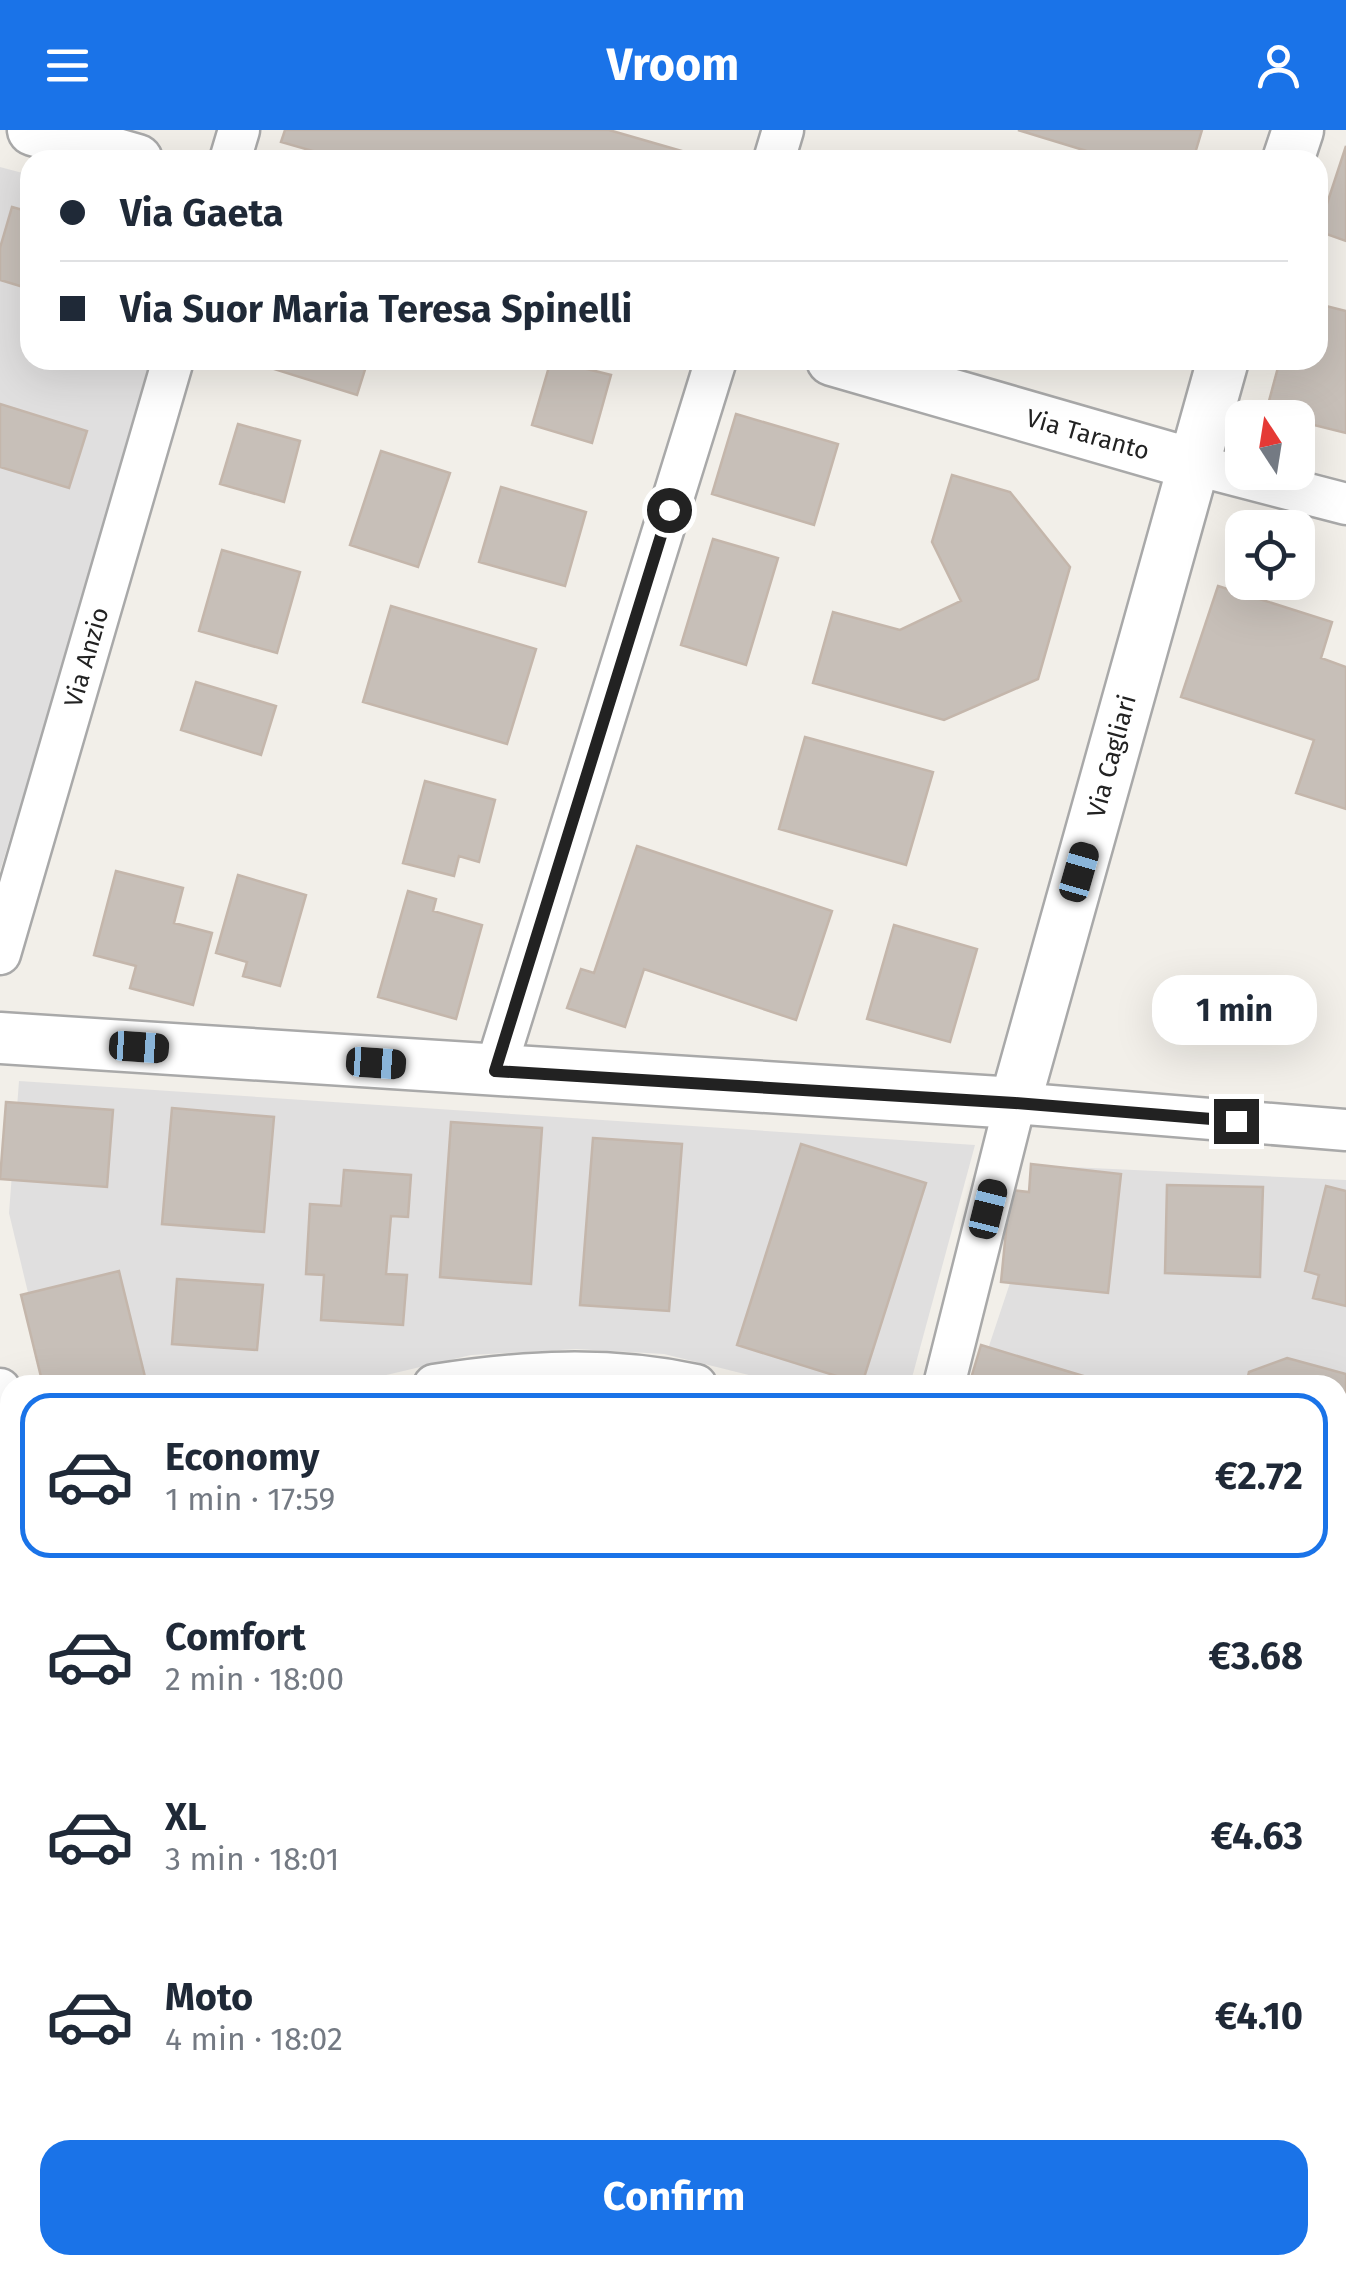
<!DOCTYPE html>
<html lang="en">
<head>
<meta charset="utf-8">
<style>
	body { margin:0; font-family:"Fira Sans",sans-serif; background:#f6f6f7; color:#1f2937; height:100vh; display:flex; flex-direction:column; font-size:38px; white-space:nowrap }
	* { box-sizing:border-box; margin:0 }
	p { font-size:32px; color:#747a83 }
	.icon { flex:none; width:55px; height:55px; fill:none; stroke:currentColor; stroke-width:2; stroke-linecap:round; stroke-linejoin:round }
	.map { position:relative; flex:1; overflow:hidden }
	.panel { position:absolute; left:0px; top:1245px; width:1348px; height:900px; display:flex; flex-direction:column; background:#fff; border-radius:30px 30px 0 0; box-shadow:0 10px 40px #0002 }
	.panel>* { flex:none }
	.hud { position:absolute; left:20px; top:20px; width:1308px; height:220px; border-radius:30px; box-shadow:0 10px 40px #0002; display:grid; align-content:center; height:220px; padding:0 40px; background:#fff }
	.needle { width:65px; rotate:348deg }
	.controls { position:absolute; left:1225px; top:270px; display:grid; gap:20px }
	.controls a { display:grid; place-items:center; width:90px; height:90px; border-radius:20px; background:#fff; box-shadow:0 10px 40px #0002; font-size:50px }
	.end { position:absolute; width:45px; height:45px; margin:-22px; border:12px solid #222; background:#fff; box-shadow:0 0 0 5px #fff }
	.from { border-radius:50% }
	.bubble { position:absolute; height:70px; border-radius:30px; background:#fff; box-shadow:0 10px 40px #0002; font-size:32px; font-weight:700; line-height:70px; text-align:center }
	.car { position:absolute; width:30px; height:60px; margin:-30px -15px; border-radius:12px; box-shadow:0 0 8px 2px #0007; background:linear-gradient(#222 24%,#8ab4d8 0 40%,#222 0 76%,#8ab4d8 0 86%,#222 0) }
	.hud b { display:flex; align-items:center; gap:35px; height:95px; font-size:38px }
	.hud b+b { border-top:2px solid #e0e1e3 }
	.hud i { width:25px; height:25px; background:#1f2937 }
	ul { padding:18px 0 0; list-style:none }
	li { display:flex; align-items:center; gap:30px; height:165px; margin:0 20px 15px; padding:0 20px; border:5px solid transparent; border-radius:30px }
	li div { flex:1 }
	li b { display:block; font-size:38px }
	li em { font-style:normal; font-weight:700 }
	li.selected { border-color:#1a73e8 }
	li>.icon { width:90px; height:90px; stroke-width:1.5 }
	.action { display:flex; gap:20px; margin-top:auto; padding:20px 40px }
	.action a { flex:1; height:115px; border-radius:30px; background:#1a73e8; color:#fff; font-size:40px; font-weight:700; line-height:115px; text-align:center }
	header { display:flex; justify-content:space-between; align-items:center; height:130px; padding:0 40px; background:#1a73e8; color:#fff; font-size:45px; font-weight:700 }
	.map>svg:first-child { display:block }
	.residential { fill:#e0dfdf }
	.building { fill:#c7bfb8; stroke:#c4b6ab; stroke-width:2.5 }
	.lines { fill:none; stroke-linecap:round; stroke-linejoin:round }
	.minor-casing { stroke:#a9a9a9; stroke-width:45 }
	.tertiary-casing { stroke:#a9a9a9; stroke-width:55 }
	.minor { stroke:#fff; stroke-width:40 }
	.tertiary { stroke:#fff; stroke-width:50 }
	.route { stroke:#222; stroke-width:12 }
	.labels { text-anchor:middle; stroke-width:8; stroke-linejoin:round; paint-order:stroke }
	.street-label { font-size:25px; fill:#222; stroke:#fff }
</style>
</head>
<body>
<header><svg class="icon" aria-label="menu" viewBox="0 0 24 24"><path d="M4 6h16M4 12h16M4 18h16"/></svg>Vroom<svg class="icon" aria-label="person" viewBox="0 0 24 24"><circle cx="12" cy="8" r="4"/><path d="M4 21q1-7 8-7t8 7"/></svg></header>
<div class="map">
<svg width="1346" height="2145" viewBox="0 0 1346 2145">
	<rect width="100%" height="100%" fill="#f2efe9"/>
	<path class="residential" d="M0 37 30 45V230H158L0 741Z
		M19 951 975 1015 910 1255H789L664 1224 576 1219 471 1225 344 1255H50L9 1083Z
		M1049 1036 1346 1050V1447L1338 1478V1255H976Z
		M1338 1736 1346 1738V2145H1061L1026 2135H1338Z"/>
	<path class="building" d="M285 0H609L706 28 344 30 281 12Z
		M1018 0H1202L1193 30H1116Z
		M1346 16V111L1318 101Z
		M12 77 30 82V159L0 150V118Z
		M1318 174 1346 181V303L1298 291V288L1266 282 1280 230H1318Z
		M245 230H368L357 265Z
		M551 230 611 245 592 313 532 295Z
		M0 274 87 301 69 358 0 337Z
		M736 284 838 314 814 395 712 364Z
		M238 294 300 311 284 372 220 354Z
		M381 321 450 343 418 437 350 415Z
		M952 345 1010 362 1070 437 1038 549 944 590 813 553 833 482 900 500 961 471 932 412Z
		M501 357 586 382 565 456 479 432Z
		M713 409 778 428 746 535 681 515Z
		M222 420 300 442 277 523 199 501Z
		M1218 456 1332 492 1321 528 1346 537V679L1296 663 1314 610 1181 567Z
		M391 476 536 519 507 614 363 572Z
		M196 552 276 576 261 625 181 600Z
		M805 607 933 642 906 735 779 699Z
		M425 651 495 670 479 732 459 726 454 746 403 733Z
		M637 716 832 781 796 890 644 839 625 897 567 878 581 839 594 843Z
		M116 741 183 758 174 793 212 803 193 875 130 858 136 836 94 825Z
		M238 745 306 765 280 856 243 846 247 832 216 823Z
		M408 761 436 769 433 781 482 795 456 889 378 867Z
		M894 795 977 819 950 912 867 889Z
		M6 972 113 980 107 1057 0 1049Z
		M172 978 274 987 264 1102 162 1094Z
		M451 992 542 998 531 1154 440 1147Z
		M593 1008 682 1014 669 1181 580 1175Z
		M801 1014 926 1053 862 1254 737 1215Z
		M1031 1034 1121 1044 1108 1163 1001 1152 1010 1060 1029 1062Z
		M344 1040 411 1045 408 1087 391 1086 386 1144 407 1145 403 1195 321 1190 324 1145 306 1144 310 1074 341 1076Z
		M1167 1055 1263 1057 1260 1147 1165 1143Z
		M1326 1056 1346 1061V1176L1313 1168 1319 1145 1305 1141Z
		M119 1141 147 1255H43L21 1165Z
		M177 1149 263 1155 257 1220 172 1214Z
		M981 1215 1113 1255H969Z
		M1287 1228 1346 1244V1342L1338 1340V1255H1246L1249 1242Z
		M10 1569V1654L0 1651V1602Z
		M0 1700 10 1703V1781L0 1778Z
		M1338 1757 1346 1760 1345 1858 1338 1856Z
		M0 1946 10 1949V2049L0 2046Z
		M1338 1998 1346 2001V2145H1291L1294 2135H1338Z
		M153 2135H229L226 2145H150Z
		M284 2135H364L361 2145H282Z
		M493 2135H567L564 2145H490Z"/>
	<g class="lines">
		<defs>
			<path id="minor" d="M230 30 239 0
				M774 30 783 0
				M1192 334 1346 374
				M0 824 173 230
				M495 941 716 230
				M434 1255C524 1241 607 1236 696 1255
				M944 1255 1015 973 1346 1000
				M0 1259 10 1321
				M0 1351 10 1349
				M1338 1570 1346 1541
				M1338 1710 1346 1713
				M0 1864 10 1867
				M924 2135 959 2145
				M684 2145 686 2135"/>
			<path id="tertiary" d="M33 0 137 30
				M1288 30 1298 0
				M832 230 1192 334
				M0 908 1015 973 1223 230"/>
		</defs>
		<use href="#minor" class="minor-casing"/>
		<use href="#tertiary" class="tertiary-casing"/>
		<use href="#minor" class="minor"/>
		<use href="#tertiary" class="tertiary"/>
	</g>
	<g class="lines">
		<path class="route" d="M669 380 495 941 1015 973 1236 991"/>
	</g>
	<g class="labels">
		<g class="street-label">
			<text transform="translate(1088 304) rotate(16)" y="9">Via Taranto</text>
			<text transform="translate(86 527) rotate(-74)" y="9">Via Anzio</text>
			<text transform="translate(1111 626) rotate(-75)" y="9">Via Cagliari</text>
		</g>
	</g>
</svg>
<div class="controls">
<a><svg class="needle" viewBox="-14 -14 28 28"><path d="M0-13l5 13h-10z" fill="#e53935"/><path d="M0 13l5-13h-10z" fill="#747a83"/></svg></a>
<a><svg class="icon" aria-label="locate" viewBox="0 0 24 24"><circle cx="12" cy="12" r="6"/><path d="M12 2v4M12 18v4M2 12h4M18 12h4"/></svg></a>
</div>
<i class="end from" style="left:669px;top:380px"></i>
<i class="end" style="left:1236px;top:991px"></i>
<div class="bubble" style="left:1152px;top:845px;width:165px">1 min</div>
<i class="car" style="left:1079px;top:742px;rotate:16deg"></i>
<i class="car" style="left:139px;top:917px;rotate:94deg"></i>
<i class="car" style="left:376px;top:933px;rotate:94deg"></i>
<i class="car" style="left:988px;top:1079px;rotate:14deg"></i>
<div class="hud">
<b><i class="from"></i>Via Gaeta</b>
<b><i></i>Via Suor Maria Teresa Spinelli</b>
</div>
<section class="panel">
<ul>
<li class="selected"><svg class="icon" aria-label="car" viewBox="0 0 24 24"><path d="M5 17H2v-5l4-1 3-4h7l3 4 3 1v5h-3M9 17h6M6 11h13"/><circle cx="7" cy="17" r="2"/><circle cx="17" cy="17" r="2"/></svg><div><b>Economy</b><p>1 min · 17:59</p></div><em>€2.72</em></li>
<li><svg class="icon" aria-label="car" viewBox="0 0 24 24"><path d="M5 17H2v-5l4-1 3-4h7l3 4 3 1v5h-3M9 17h6M6 11h13"/><circle cx="7" cy="17" r="2"/><circle cx="17" cy="17" r="2"/></svg><div><b>Comfort</b><p>2 min · 18:00</p></div><em>€3.68</em></li>
<li><svg class="icon" aria-label="car" viewBox="0 0 24 24"><path d="M5 17H2v-5l4-1 3-4h7l3 4 3 1v5h-3M9 17h6M6 11h13"/><circle cx="7" cy="17" r="2"/><circle cx="17" cy="17" r="2"/></svg><div><b>XL</b><p>3 min · 18:01</p></div><em>€4.63</em></li>
<li><svg class="icon" aria-label="car" viewBox="0 0 24 24"><path d="M5 17H2v-5l4-1 3-4h7l3 4 3 1v5h-3M9 17h6M6 11h13"/><circle cx="7" cy="17" r="2"/><circle cx="17" cy="17" r="2"/></svg><div><b>Moto</b><p>4 min · 18:02</p></div><em>€4.10</em></li>
</ul>
<div class="action"><a>Confirm</a></div>
</section>
</div>
</body>
</html>
